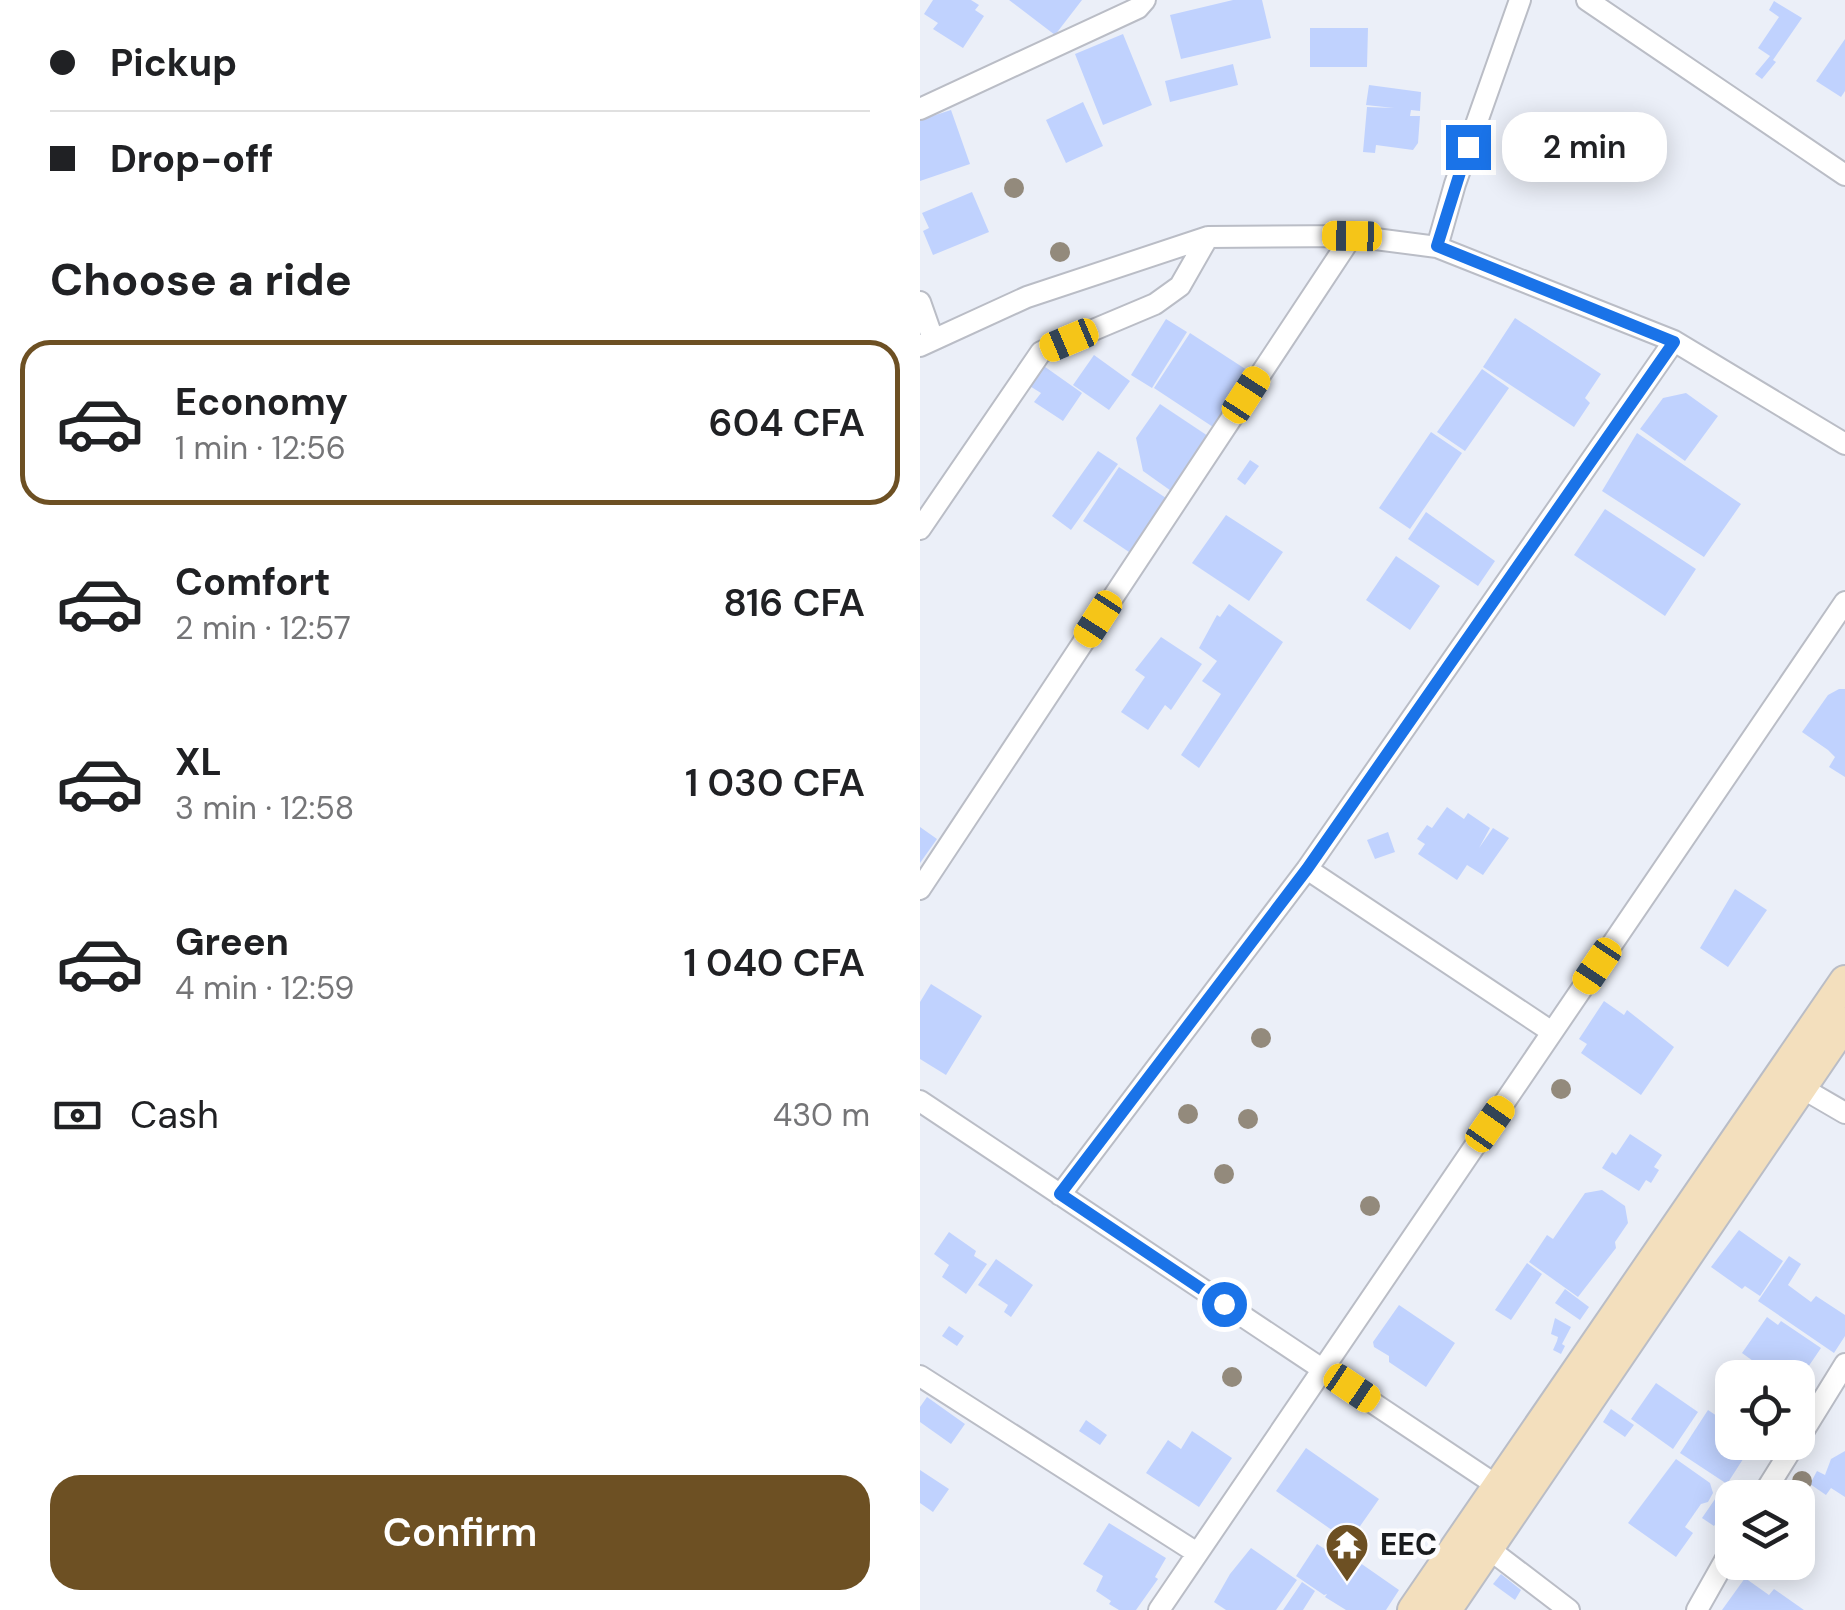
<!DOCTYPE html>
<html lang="en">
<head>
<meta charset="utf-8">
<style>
	body { margin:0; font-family:"DM Sans",sans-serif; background:#f6f6f6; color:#202124; height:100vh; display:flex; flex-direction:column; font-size:38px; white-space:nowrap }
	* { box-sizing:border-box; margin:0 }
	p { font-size:32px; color:#757577 }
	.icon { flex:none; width:55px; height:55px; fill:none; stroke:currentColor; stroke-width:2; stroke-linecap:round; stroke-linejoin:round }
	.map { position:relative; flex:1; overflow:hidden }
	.details { display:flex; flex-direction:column; background:#fff; width:920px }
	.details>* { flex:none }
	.top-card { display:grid; align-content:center; height:220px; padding:0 50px; background:#fff }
	.fabs { position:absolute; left:795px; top:1360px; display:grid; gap:20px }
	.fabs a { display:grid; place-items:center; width:100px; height:100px; border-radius:20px; background:#fff; box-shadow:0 5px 25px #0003; font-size:50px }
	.end { position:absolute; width:45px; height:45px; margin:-22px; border:12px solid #1a73e8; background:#fff; box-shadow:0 0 0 5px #fff }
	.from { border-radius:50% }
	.bubble { position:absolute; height:70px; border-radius:30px; background:#fff; box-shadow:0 5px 25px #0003; font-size:32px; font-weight:600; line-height:70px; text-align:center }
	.car { position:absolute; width:30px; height:60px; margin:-30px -15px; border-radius:12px; box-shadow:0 0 8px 2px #0007; background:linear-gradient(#f5c518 24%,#345 0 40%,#f5c518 0 76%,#345 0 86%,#f5c518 0) }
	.top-card b { display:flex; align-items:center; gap:35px; height:95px; font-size:38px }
	.top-card b+b { border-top:2px solid #e0e0e0 }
	.top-card i { width:25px; height:25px; background:#202124 }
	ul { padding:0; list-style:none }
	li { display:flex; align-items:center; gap:30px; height:165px; margin:0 20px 15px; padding:0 30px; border:5px solid transparent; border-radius:30px }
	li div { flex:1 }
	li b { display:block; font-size:38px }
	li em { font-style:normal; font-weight:600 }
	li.current { border-color:#6d5023 }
	li>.icon { width:90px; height:90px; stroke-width:1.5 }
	h2 { padding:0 50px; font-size:45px; line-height:120px }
	.pay { display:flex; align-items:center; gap:25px; height:110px; padding:0 50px; font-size:38px }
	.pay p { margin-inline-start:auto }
	.button { display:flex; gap:20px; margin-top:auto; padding:20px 50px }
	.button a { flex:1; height:115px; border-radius:30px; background:#6d5023; color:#fff; font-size:40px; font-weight:600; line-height:115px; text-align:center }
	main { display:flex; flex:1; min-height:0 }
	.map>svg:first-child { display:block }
	.building { fill:#c0d2fe }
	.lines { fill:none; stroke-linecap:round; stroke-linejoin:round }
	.street-casing { stroke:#babdc6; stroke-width:24 }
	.secondary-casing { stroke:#babdc6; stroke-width:34 }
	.street { stroke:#fff; stroke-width:20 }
	.secondary { stroke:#f3dfbd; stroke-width:30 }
	.tree { fill:#938a7c }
	.route { stroke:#1a73e8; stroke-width:12 }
	.labels { text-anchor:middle; stroke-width:9; stroke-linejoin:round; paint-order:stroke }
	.poi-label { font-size:30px; font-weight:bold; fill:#191b1e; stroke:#fcfcfe; text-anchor:start }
</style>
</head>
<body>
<main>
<section class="details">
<div class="top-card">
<b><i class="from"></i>Pickup</b>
<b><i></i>Drop-off</b>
</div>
<h2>Choose a ride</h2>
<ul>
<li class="current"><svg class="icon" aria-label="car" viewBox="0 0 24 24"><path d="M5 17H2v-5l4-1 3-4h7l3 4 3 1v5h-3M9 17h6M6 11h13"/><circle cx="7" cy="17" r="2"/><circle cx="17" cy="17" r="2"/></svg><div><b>Economy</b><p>1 min · 12:56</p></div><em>604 CFA</em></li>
<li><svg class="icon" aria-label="car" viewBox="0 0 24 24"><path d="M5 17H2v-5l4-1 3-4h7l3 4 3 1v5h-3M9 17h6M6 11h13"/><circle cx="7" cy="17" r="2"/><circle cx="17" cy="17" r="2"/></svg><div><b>Comfort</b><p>2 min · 12:57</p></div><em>816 CFA</em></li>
<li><svg class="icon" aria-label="car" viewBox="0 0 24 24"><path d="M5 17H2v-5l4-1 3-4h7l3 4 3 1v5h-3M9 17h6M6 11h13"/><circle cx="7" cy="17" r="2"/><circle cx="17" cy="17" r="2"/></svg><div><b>XL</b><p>3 min · 12:58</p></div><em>1 030 CFA</em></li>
<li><svg class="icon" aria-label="car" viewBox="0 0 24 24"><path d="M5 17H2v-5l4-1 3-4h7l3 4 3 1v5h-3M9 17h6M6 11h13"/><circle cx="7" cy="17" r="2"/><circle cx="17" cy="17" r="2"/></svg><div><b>Green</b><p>4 min · 12:59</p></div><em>1 040 CFA</em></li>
</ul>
<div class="pay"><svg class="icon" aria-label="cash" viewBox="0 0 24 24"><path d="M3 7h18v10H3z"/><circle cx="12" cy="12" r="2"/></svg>Cash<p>430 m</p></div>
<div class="button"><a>Confirm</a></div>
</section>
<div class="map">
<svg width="925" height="1610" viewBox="0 0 925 1610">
	<rect width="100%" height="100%" fill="#ebeff8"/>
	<path class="building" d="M13 0H51L59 5 55 10 64 16 43 48 13 29 18 23 4 14Z
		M89 0H162L135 35Z
		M313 0H342L351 38 261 59 250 15Z
		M854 1 882 18 853 60 856 62 842 79 835 74 850 56 838 48 859 17 849 10Z
		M390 28H448L447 67H390Z
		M203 34 232 105 183 125 155 54Z
		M925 39V91L921 97 896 81Z
		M313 64 318 85 250 102 245 81Z
		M449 85 501 92 500 111 491 110 490 116H500L498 143 493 150 456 145 455 153 443 152 447 107 474 108 446 105Z
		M163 102 183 146 146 163 126 120Z
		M31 110 50 164 0 181V120Z
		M52 192 69 232 13 255 3 231 9 228 2 213Z
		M595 318 681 374 665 398 670 403 654 427 563 367Z
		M246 319 267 332 232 388 211 375Z
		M270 333 330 372 293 427 234 388Z
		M174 355 210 381 189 410 153 385Z
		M121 364 162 393 143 421 114 402 121 393 108 385Z
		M562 369 589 388 545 451 517 432Z
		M766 393 798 416 765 461 720 429 743 398Z
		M240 404 291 438 254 493 223 471 216 438Z
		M511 432 542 453 490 529 459 508Z
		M717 433 821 504 784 557 682 491Z
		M178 451 198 464 151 530 132 516Z
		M330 460 339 466 325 485 317 479Z
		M199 467 246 498 209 552 163 521Z
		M685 509 776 569 745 616 654 555Z
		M506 512 575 561 558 586 488 539Z
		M306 515 363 552 329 601 272 563Z
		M476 556 520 586 490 630 446 600Z
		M309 604 363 642 279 768 261 755 301 694 282 681 297 661 279 648 297 615 300 617Z
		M241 637 282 664 251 710 245 705 228 730 201 712 225 677 215 670Z
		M919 689H925V777L909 767 915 757 908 750 882 732 908 695Z
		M527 807 544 819 548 813 570 828 559 848 573 828 589 838 563 875 547 865 537 880 498 854 505 844 497 839 507 825 512 828Z
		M0 827 17 839 0 863Z
		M468 832 475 852 455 859 447 840Z
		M815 889 847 910 808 967 780 948Z
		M11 984 62 1016 26 1075 0 1059V1002Z
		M684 1001 704 1015 707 1010 754 1047 721 1095 661 1053 667 1044 659 1039Z
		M710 1134 742 1155 734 1167 739 1170 731 1183 726 1180 719 1191 682 1168 692 1152 696 1155Z
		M682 1190 705 1206 708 1223 695 1242 696 1248 658 1297 609 1262 627 1235 633 1239 665 1193Z
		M819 1230 863 1261 840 1296 825 1286 822 1289 791 1267Z
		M29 1232 56 1251 54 1256 67 1264 46 1294 22 1277 29 1265 14 1254Z
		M869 1256 881 1264 868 1285 891 1302 896 1296 925 1315V1336L914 1353 838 1301Z
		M76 1259 113 1285 91 1317 84 1312 88 1305 58 1285Z
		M607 1263 622 1274 591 1320 575 1310Z
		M645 1289 669 1307 660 1320 635 1303Z
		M479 1305 535 1343 506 1387 469 1362V1356L454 1347 453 1342Z
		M847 1317 858 1325 861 1321 901 1348 882 1376 879 1373 876 1378H850L838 1369 840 1366 822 1353Z
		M635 1318 651 1327 642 1344 645 1346 641 1354 633 1350 637 1341 638 1337 631 1334Z
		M29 1326 44 1336 37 1346 22 1336Z
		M736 1383 778 1412 753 1449 711 1419Z
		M7 1397 45 1424 31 1444 0 1422V1407Z
		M691 1409 714 1425 705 1437 683 1422Z
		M788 1410 812 1426V1442H834L807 1484 760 1453Z
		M166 1420 187 1435 180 1445 159 1431Z
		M272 1431 312 1458 279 1507 226 1473 248 1440 261 1449Z
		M386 1448 459 1499 429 1542 356 1491Z
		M925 1451V1497L911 1488 906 1495 890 1484 897 1471 905 1475 911 1459Z
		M756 1459 790 1483 793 1493 788 1502 781 1504 765 1527 773 1533 756 1557 708 1523Z
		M0 1470 29 1489 13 1512 0 1503Z
		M812 1482 820 1487 794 1526 782 1518 804 1486 808 1489Z
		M189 1523 246 1558 235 1577 238 1579 216 1610H199L189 1604 191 1601 176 1591 183 1576 163 1564Z
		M397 1544 419 1558 423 1551 479 1590 466 1610H426L405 1597 407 1594 404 1595 376 1576Z
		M331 1548 377 1580 356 1610H306L294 1602 310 1574Z
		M581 1574 601 1590 595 1600 573 1584Z
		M825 1578 849 1595 854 1589 884 1610H802Z
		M382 1582 395 1591 383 1610H363Z"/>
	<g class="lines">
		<defs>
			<path id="street" d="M667 0 925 175
				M0 109 218 8 225 0
				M517 247 535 184 600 0
				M0 302 13 339
				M0 346 107 297 288 237 432 236
				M0 529 121 352 235 304 260 286 288 237
				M387 869 632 1032
				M0 889 432 236 517 247 754 341 925 444
				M870 1081 925 1113
				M0 1101 585 1491
				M140 1195 387 869 754 341
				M0 1376 277 1553
				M878 1440 925 1364
				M841 1498 876 1442
				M569 1549 649 1610
				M239 1610 925 602
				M777 1610 812 1548"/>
			<path id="secondary" d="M493 1610 925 981
				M526 1610 925 1023"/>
		</defs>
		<use href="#street" class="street-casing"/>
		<use href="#secondary" class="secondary-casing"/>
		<use href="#street" class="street"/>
		<use href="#secondary" class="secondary"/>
	</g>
	<g class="tree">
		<circle cx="94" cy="188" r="10"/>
		<circle cx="140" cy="252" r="10"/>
		<circle cx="341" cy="1038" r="10"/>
		<circle cx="641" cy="1089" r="10"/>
		<circle cx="268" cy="1114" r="10"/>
		<circle cx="328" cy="1119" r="10"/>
		<circle cx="304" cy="1174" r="10"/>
		<circle cx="450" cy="1206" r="10"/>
		<circle cx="312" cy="1377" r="10"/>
		<circle cx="882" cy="1481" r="10"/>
	</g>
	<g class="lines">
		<path class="route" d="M304 1304 140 1194 387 869 754 342 517 246 548 147"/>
	</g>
	<defs>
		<symbol id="temple-pin" viewBox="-11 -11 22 30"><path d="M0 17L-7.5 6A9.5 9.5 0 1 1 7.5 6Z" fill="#6d5023" stroke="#fcfcfe"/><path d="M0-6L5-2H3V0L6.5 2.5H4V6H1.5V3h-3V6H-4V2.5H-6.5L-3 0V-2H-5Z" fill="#fff"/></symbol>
	</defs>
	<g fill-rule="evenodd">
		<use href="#temple-pin" x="402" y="1520" width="50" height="68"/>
	</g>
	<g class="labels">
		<g class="poi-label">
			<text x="460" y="1555">EEC</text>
		</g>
	</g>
</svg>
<div class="fabs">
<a><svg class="icon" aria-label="locate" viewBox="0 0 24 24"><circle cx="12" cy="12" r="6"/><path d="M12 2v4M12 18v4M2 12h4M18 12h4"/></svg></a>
<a><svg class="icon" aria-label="layers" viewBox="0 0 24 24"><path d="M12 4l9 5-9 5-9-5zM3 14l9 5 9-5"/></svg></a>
</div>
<i class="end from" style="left:304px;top:1304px"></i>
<i class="end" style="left:548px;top:147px"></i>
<div class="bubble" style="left:582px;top:112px;width:165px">2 min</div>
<i class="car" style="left:432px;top:236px;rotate:271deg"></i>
<i class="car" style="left:149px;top:340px;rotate:247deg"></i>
<i class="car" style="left:326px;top:395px;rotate:33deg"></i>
<i class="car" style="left:178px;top:619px;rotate:213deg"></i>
<i class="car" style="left:677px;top:966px;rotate:214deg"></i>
<i class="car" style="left:570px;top:1124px;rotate:35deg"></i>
<i class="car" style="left:432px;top:1388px;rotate:124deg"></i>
</div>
</main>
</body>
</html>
